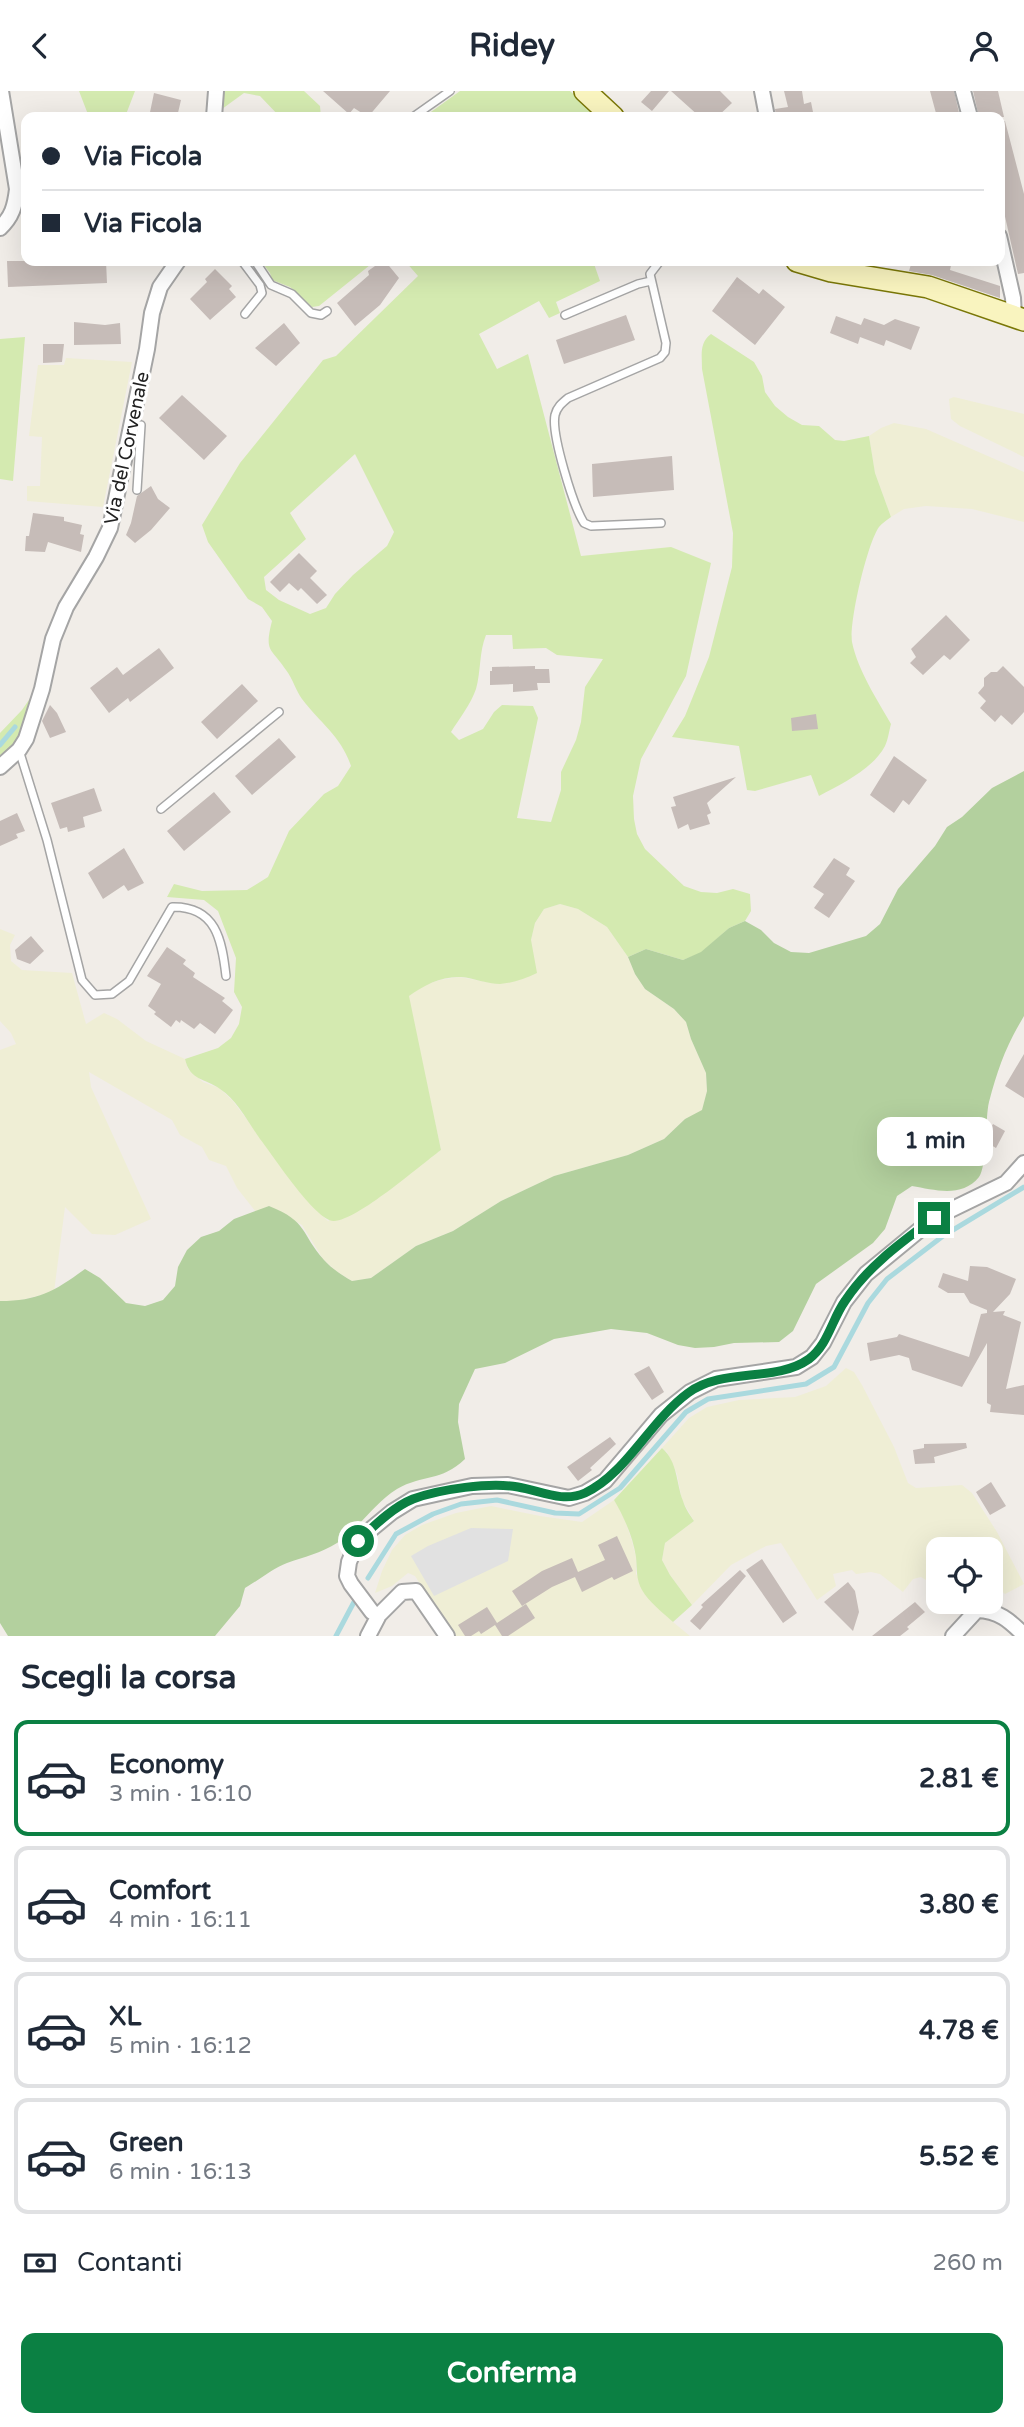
<!DOCTYPE html>
<html lang="it">
<head>
<meta charset="utf-8">
<style>
	body { margin:0; font-family:"Varela Round",sans-serif; background:#f6f6f7; color:#1f2937; height:100vh; display:flex; flex-direction:column; font-size:26px; white-space:nowrap }
	* { box-sizing:border-box; margin:0 }
	p { font-size:23px; color:#747a83 }
	.icon { flex:none; width:38px; height:38px; fill:none; stroke:currentColor; stroke-width:2; stroke-linecap:round; stroke-linejoin:round }
	.map { position:relative; height:1545px; overflow:hidden }
	.details { display:flex; flex-direction:column; background:#fff; flex:1 }
	.details>* { flex:none }
	.hud { position:absolute; left:21px; top:21px; width:984px; height:154px; border-radius:14px; box-shadow:0 7px 28px #0002; display:grid; align-content:center; height:154px; padding:0 21px; background:#fff }
	.buttons { position:absolute; left:926px; top:1446px; display:grid; gap:14px }
	.buttons a { display:grid; place-items:center; width:77px; height:77px; border-radius:14px; background:#fff; box-shadow:0 7px 28px #0002; font-size:35px }
	.end { position:absolute; width:32px; height:32px; margin:-16px; border:9px solid #0b8043; background:#fff; box-shadow:0 0 0 4px #fff }
	.from { border-radius:50% }
	.bubble { position:absolute; height:49px; border-radius:14px; background:#fff; box-shadow:0 7px 28px #0002; font-size:23px; font-weight:700; line-height:49px; text-align:center }
	.hud b { display:flex; align-items:center; gap:24px; height:66px; font-size:26px }
	.hud b+b { border-top:2px solid #e0e1e3 }
	.hud i { width:18px; height:18px; background:#1f2937 }
	ul { padding:0; list-style:none }
	li { display:flex; align-items:center; gap:21px; height:116px; margin:0 14px 10px; padding:0 7px; border:4px solid #e0e1e3; border-radius:14px }
	li div { flex:1 }
	li b { display:block; font-size:26px }
	li em { font-style:normal; font-weight:700 }
	li.selected { border-color:#0b8043 }
	li>.icon { width:63px; height:63px; stroke-width:1.5 }
	h2 { padding:0 21px; font-size:32px; line-height:84px }
	.pay { display:flex; align-items:center; gap:18px; height:77px; padding:0 21px; font-size:26px }
	.pay p { margin-inline-start:auto }
	.action { display:flex; gap:14px; margin-top:auto; padding:14px 21px }
	.action a { flex:1; height:80px; border-radius:14px; background:#0b8043; color:#fff; font-size:28px; font-weight:700; line-height:80px; text-align:center }
	header { display:flex; justify-content:space-between; align-items:center; height:91px; padding:0 21px; background:#fff; font-size:32px; font-weight:700 }
	.map>svg:first-child { display:block }
	.farmland { fill:#efeed5 }
	.grass { fill:#d4eab0; fill-rule:evenodd }
	.forest { fill:#b3d09e }
	.parking { fill:#e1e1e1 }
	.lines { fill:none; stroke-linecap:round; stroke-linejoin:round }
	.stream { stroke:#aad9de; stroke-width:5 }
	.building { fill:#c6bcb8 }
	.lane-casing { stroke:#a5a5a5; stroke-width:10 }
	.street-casing { stroke:#a5a5a5; stroke-width:18 }
	.secondary-casing { stroke:#7a7707; stroke-width:24 }
	.lane { stroke:#fff; stroke-width:7 }
	.street { stroke:#fff; stroke-width:14 }
	.secondary { stroke:#f9f4bf; stroke-width:21 }
	.route { stroke:#0b8043; stroke-width:9 }
	.labels { text-anchor:middle; stroke-width:6; stroke-linejoin:round; paint-order:stroke }
	.street-label { font-size:19px; fill:#212121; stroke:#fff }
</style>
</head>
<body>
<header><svg class="icon" aria-label="back" viewBox="0 0 24 24"><path d="M15 5l-7 7 7 7"/></svg>Ridey<svg class="icon" aria-label="person" viewBox="0 0 24 24"><circle cx="12" cy="8" r="4"/><path d="M4 21q1-7 8-7t8 7"/></svg></header>
<div class="map">
<svg width="1024" height="1545" viewBox="0 0 1024 1545">
	<rect width="100%" height="100%" fill="#f1ede8"/>
	<path class="farmland" d="M66 267 132 271 103 416 27 410V395H40L42 346 29 345 38 274H64Z
		M954 306 1024 323V366L960 335 951 328 949 308Z
		M894 332 926 338 1024 381V431L972 418 926 415 904 418 891 426 875 382 869 345 881 337Z
		M560 813 578 818 607 836 628 866 635 883 645 898 674 918 686 931 691 948 706 982 707 1000 702 1020 685 1028 664 1048 628 1064 554 1085 501 1110 453 1140 416 1155 371 1187 352 1190 336 1180 323 1168 302 1134 269 1115 256 1121 237 1097 226 1075 209 1069 202 1056 180 1044 172 1029 89 981 91 996 151 1128 115 1144 92 1143 65 1116 54 1201 17 1210H0V959L16 953 11 942 0 930V838L15 844 10 854 11 870 22 879 72 882 86 933 104 922 117 928 146 950 185 968 188 978 203 991 219 997 232 1009 315 1118 328 1130 441 1059 408 905 422 895 440 889 459 886 498 893 531 849 535 832 544 818Z
		M846 1277 854 1281 862 1294 894 1356 908 1392 916 1397 962 1394 972 1402 997 1441 1024 1493 1005 1503 997 1496 991 1495 990 1458H938V1496L921 1486 913 1488 903 1501 880 1483 871 1481 856 1483 852 1479 833 1483 836 1495 817 1509 781 1452 766 1455 731 1474 692 1514 670 1484 662 1469 665 1452 694 1430 682 1409 677 1383 667 1361 662 1357 689 1327 707 1316 739 1309 795 1306 826 1295Z
		M614 1409 624 1426 631 1447 636 1466V1483L673 1531 690 1545H454L415 1485 408 1482 392 1495 375 1502 382 1480 392 1459 405 1444 422 1434 456 1422 491 1415 540 1425 582 1431Z"/>
	<path class="grass" d="M79 0H135L125 26H89Z
		M220 0H304L320 15 321 26H280L260 5 244 2 222 18 219 10Z
		M460 0H570L595 22 591 26H424Z
		M261 170H375L319 215 312 216 290 196 272 189 270 182Z
		M405 170H593L600 190 556 211 560 222 549 227 539 210 479 243 497 278 528 263 581 465 671 456 711 472 686 585 641 668 633 705 634 728 637 743 645 758 684 795 701 801 717 802 733 798 750 803 751 820 745 830 729 837 701 862 683 869 646 858 628 866 607 836 578 818 560 813 544 818 535 832 531 849 537 882C525 888 513 892 500 893 487 893 474 887 461 886 442 885 424 894 409 905L441 1059C419 1075 358 1129 334 1130 316 1131 272 1063 260 1048 248 1031 237 1009 220 998 205 987 190 990 185 968L218 957 231 947 239 933 242 916 234 901 236 867 218 820 204 809 167 806 174 793 202 800 247 799 268 786 289 740 324 703 338 695 351 675C341 645 320 632 302 608 296 600 293 588 286 579 271 556 264 562 272 530L262 516 248 508 208 451 202 434 240 372 323 269 336 265 418 185ZM355 363 394 441 387 455 353 484 335 503 326 517 310 523 279 509 266 499 264 486 306 448 290 422ZM486 544H512L513 558 546 557 557 564 603 568 585 596 581 631 576 649 561 681V699L551 731 517 727 538 627 533 615 502 614 494 621 483 638 459 649 451 641C459 628 471 613 476 598 481 580 479 561 486 544Z
		M711 243 754 271 762 285 765 301 775 315 788 326 802 334 819 335 835 349 844 350 869 345 875 382 891 426C887 429 882 432 879 436 867 453 849 531 852 551 858 580 877 608 891 633 889 640 888 649 885 655 872 679 841 693 819 705L811 684 755 700 747 699 739 655 672 646 685 625 709 566 732 476 733 442 702 278C702 264 699 252 711 243Z
		M25 246 13 390 0 388V248Z
		M33 603C30 626 17 654 0 670V642L22 619Z
		M662 1357C678 1371 676 1392 683 1410 685 1417 690 1424 694 1430L665 1452 662 1469 670 1484 692 1514 673 1531C662 1521 649 1511 642 1499 636 1488 637 1478 636 1466 633 1446 624 1426 614 1409Z"/>
	<path class="forest" d="M1024 680V925C1006 955 998 977 989 1011 985 1027 987 1076 979 1086 962 1107 935 1099 912 1095L897 1105 885 1138 873 1152 816 1193 793 1240 779 1251 734 1252 714 1256 695 1257 678 1254 647 1242 611 1238 554 1248 505 1272 475 1278 459 1313 458 1331 465 1368C441 1391 423 1383 397 1398 374 1412 360 1437 337 1452 321 1462 304 1466 287 1472 273 1477 259 1489 245 1497L240 1515 215 1545H8L0 1532V1210C38 1210 55 1200 85 1178L100 1187 126 1212 145 1215 163 1209 175 1195 178 1176 187 1159 201 1146 219 1140 234 1128 269 1115C309 1131 300 1142 324 1169 332 1178 342 1184 352 1190L371 1187 416 1155 453 1140 501 1110 554 1085 628 1064 664 1048 685 1028 702 1019 707 1000 706 982 691 948 686 931 674 918 645 898 635 883 628 866 646 858 683 869 701 861 729 837 745 830 761 839 774 852 791 861 809 862 866 845 880 833 898 798 935 755 947 736 962 726 992 697Z"/>
	<path class="parking" d="M471 1437 513 1438 508 1470 434 1505 411 1465 428 1455Z"/>
	<g class="lines">
		<path class="stream" d="M0 654 15 636
			M368 1487 396 1443 433 1423 461 1413 497 1409 555 1422 579 1423 620 1397 686 1321 708 1308 806 1293 834 1276 868 1212 887 1188 943 1145 1024 1096
			M336 1545 354 1511"/>
	</g>
	<path class="building" d="M323 0H390L368 26 354 17 349 23Z
		M651 0H669L652 20 641 11Z
		M671 0H720L732 12 717 26H700Z
		M784 0H802L804 13 811 11 814 26H776L775 18 788 16Z
		M930 0H954L960 26H937Z
		M973 0H998L1004 26H979Z
		M154 2 181 9 177 26H149Z
		M1005 30 1024 103V182L1018 183 999 99V31Z
		M7 170H106L107 192 8 196Z
		M382 170H385L399 187 380 214 355 235 337 212 369 184 368 180Z
		M912 170 931 173 932 170H952L950 179 1000 195V207L932 184 909 180Z
		M215 178 232 195 229 198 236 206 210 229 190 208 207 191 205 188Z
		M737 186 759 203 763 198 785 216 755 254 712 220Z
		M626 224 635 249 564 273 556 249Z
		M836 225 861 234 864 227 884 234 895 228 920 236 911 259 886 249 884 255 860 246 858 253 830 242Z
		M74 231 105 234 120 232 121 253 74 254Z
		M284 232 300 252 276 275 255 257Z
		M43 253H64L62 271 43 272Z
		M182 304 227 345 204 369 159 327Z
		M672 365 674 399 593 406 592 373Z
		M151 395 158 408 170 417 151 439 135 452 126 444 131 432 137 405Z
		M33 422 64 426V430L82 434 80 443 84 444 81 461 48 451 45 461 25 460 26 445H29Z
		M299 462 317 480 310 487 327 504 317 513 301 497 298 500 289 492 280 501 270 491Z
		M946 524 970 549 950 569 944 564 923 584 910 572 916 566 911 558Z
		M159 557 174 577 130 611 128 607 109 622 90 597 117 576 123 584Z
		M535 575V578H549L550 592H537L538 599 513 601V593L490 594V580H492V576Z
		M1003 575 1024 596V621L1012 634 1001 624 995 631 980 617 986 610 978 602 984 595V587L991 581H997Z
		M242 593 258 610 217 648 201 631Z
		M50 614 57 622 66 641 50 647 42 630Z
		M816 623 818 638 792 640 791 627Z
		M279 647 296 666 252 704 235 685Z
		M894 665 927 689 909 714 903 709 894 722 870 704Z
		M736 686 707 712 711 722 707 724 710 733 690 739 688 733 678 738 671 716 676 715 673 706Z
		M94 697 102 720 83 726 85 736 68 741 67 736 60 738 51 712Z
		M214 701 231 721 184 760 167 740Z
		M17 722 25 740 16 743 18 747 0 755V730Z
		M124 757 144 792 128 800 124 794 103 808 88 782Z
		M834 767 850 777 846 784 855 790 829 827 814 817 824 803 813 796Z
		M31 845 44 860 30 873 17 868 15 859Z
		M167 856 186 869 183 873 195 882 193 886 225 907 222 910 233 919 215 943 200 932 194 938 181 929 180 932 176 929 171 936 154 923 156 921 148 915 161 893 147 885Z
		M1024 963V1007L1005 995Z
		M993 1033 1005 1040 996 1057 984 1050Z
		M970 1175 987 1176 1016 1188 1010 1203 993 1221 1005 1220 1003 1224 1021 1231 1006 1298 1024 1294V1324L990 1321 991 1314 987 1312V1252L962 1296 912 1279 909 1267 899 1264 870 1270 867 1252 897 1246 899 1243 969 1266 981 1223 987 1222V1219L970 1212 964 1202H948L938 1196 943 1182 968 1190Z
		M649 1275 664 1301 652 1309 634 1283Z
		M610 1346 616 1353 590 1377 592 1379 578 1390 567 1376Z
		M966 1352 967 1357 934 1366 935 1372 915 1373 913 1359 924 1357V1353Z
		M991 1391 1006 1415 990 1424 976 1401Z
		M617 1445 633 1480 614 1489 612 1486 582 1501 575 1486 552 1496 522 1515 512 1500 542 1480 572 1467 578 1481 605 1469 598 1454Z
		M762 1468 797 1522 783 1532 746 1479Z
		M740 1479 746 1485 700 1539 690 1530 703 1516 701 1514Z
		M848 1491 855 1500 859 1521 853 1540 824 1511Z
		M915 1511 925 1521 907 1536 909 1538 900 1545H872Z
		M526 1513 535 1527 508 1545H502L495 1534 481 1543 479 1540 471 1545H465L458 1534 487 1516 497 1532Z"/>
	<g class="lines">
		<defs>
			<path id="lane" d="M413 26 450 0
				M242 170 260 194 262 202 245 223
				M255 170 271 194 292 203 311 222 321 224 327 220
				M660 170 650 183 666 252 665 261 660 267 568 307C562 312 557 316 555 324 551 343 573 414 584 432L591 435 661 432
				M565 224 638 193 651 190
				M137 399 141 334
				M19 659 47 749 82 889 95 904 112 903 129 890 172 816C216 815 222 849 226 885
				M161 718 279 621"/>
			<path id="street" d="M762 0 767 26
				M963 0 970 26
				M214 26 216 0
				M0 137C12 126 15 115 17 98L1 0
				M999 145 1013 207 1014 225
				M0 676 19 659 26 648 42 598 53 548 66 516 96 466 110 437 147 258 152 222 160 196 178 170
				M368 1545 379 1524
				M447 1545 416 1500 402 1501 379 1524 372 1521 351 1493 347 1485 349 1471 358 1449 392 1421 413 1408 472 1395 508 1394 569 1407 585 1402 605 1390 661 1324 690 1301 716 1288 796 1276 812 1266 823 1252 844 1211 866 1183 934 1127 1006 1092 1024 1072
				M953 1545 977 1519C999 1520 1009 1529 1024 1544"/>
			<path id="secondary" d="M585 0 613 26
				M797 170 831 180 928 196 1024 229"/>
		</defs>
		<use href="#lane" class="lane-casing"/>
		<use href="#street" class="street-casing"/>
		<use href="#secondary" class="secondary-casing"/>
		<use href="#lane" class="lane"/>
		<use href="#street" class="street"/>
		<use href="#secondary" class="secondary"/>
	</g>
	<g class="lines">
		<path class="route" d="M358 1450C374 1435 393 1416 413 1408 440 1398 490 1391 518 1396 541 1400 563 1412 585 1402 626 1383 650 1330 688 1302 723 1276 775 1292 809 1268 828 1254 832 1228 845 1210 868 1175 902 1151 934 1127"/>
	</g>
	<g class="labels">
		<g class="street-label">
			<text transform="translate(126 357) rotate(-78)" y="7">Via del Corvenale</text>
		</g>
	</g>
</svg>
<div class="buttons">
<a><svg class="icon" aria-label="locate" viewBox="0 0 24 24"><circle cx="12" cy="12" r="6"/><path d="M12 2v4M12 18v4M2 12h4M18 12h4"/></svg></a>
</div>
<i class="end from" style="left:358px;top:1450px"></i>
<i class="end" style="left:934px;top:1127px"></i>
<div class="bubble" style="left:877px;top:1026px;width:116px">1 min</div>
<div class="hud">
<b><i class="from"></i>Via Ficola</b>
<b><i></i>Via Ficola</b>
</div>
</div>
<section class="details">
<h2>Scegli la corsa</h2>
<ul>
<li class="selected"><svg class="icon" aria-label="car" viewBox="0 0 24 24"><path d="M5 17H2v-5l4-1 3-4h7l3 4 3 1v5h-3M9 17h6M6 11h13"/><circle cx="7" cy="17" r="2"/><circle cx="17" cy="17" r="2"/></svg><div><b>Economy</b><p>3 min · 16:10</p></div><em>2.81 €</em></li>
<li><svg class="icon" aria-label="car" viewBox="0 0 24 24"><path d="M5 17H2v-5l4-1 3-4h7l3 4 3 1v5h-3M9 17h6M6 11h13"/><circle cx="7" cy="17" r="2"/><circle cx="17" cy="17" r="2"/></svg><div><b>Comfort</b><p>4 min · 16:11</p></div><em>3.80 €</em></li>
<li><svg class="icon" aria-label="car" viewBox="0 0 24 24"><path d="M5 17H2v-5l4-1 3-4h7l3 4 3 1v5h-3M9 17h6M6 11h13"/><circle cx="7" cy="17" r="2"/><circle cx="17" cy="17" r="2"/></svg><div><b>XL</b><p>5 min · 16:12</p></div><em>4.78 €</em></li>
<li><svg class="icon" aria-label="car" viewBox="0 0 24 24"><path d="M5 17H2v-5l4-1 3-4h7l3 4 3 1v5h-3M9 17h6M6 11h13"/><circle cx="7" cy="17" r="2"/><circle cx="17" cy="17" r="2"/></svg><div><b>Green</b><p>6 min · 16:13</p></div><em>5.52 €</em></li>
</ul>
<div class="pay"><svg class="icon" aria-label="cash" viewBox="0 0 24 24"><path d="M3 7h18v10H3z"/><circle cx="12" cy="12" r="2"/></svg>Contanti<p>260 m</p></div>
<div class="action"><a>Conferma</a></div>
</section>
</body>
</html>
